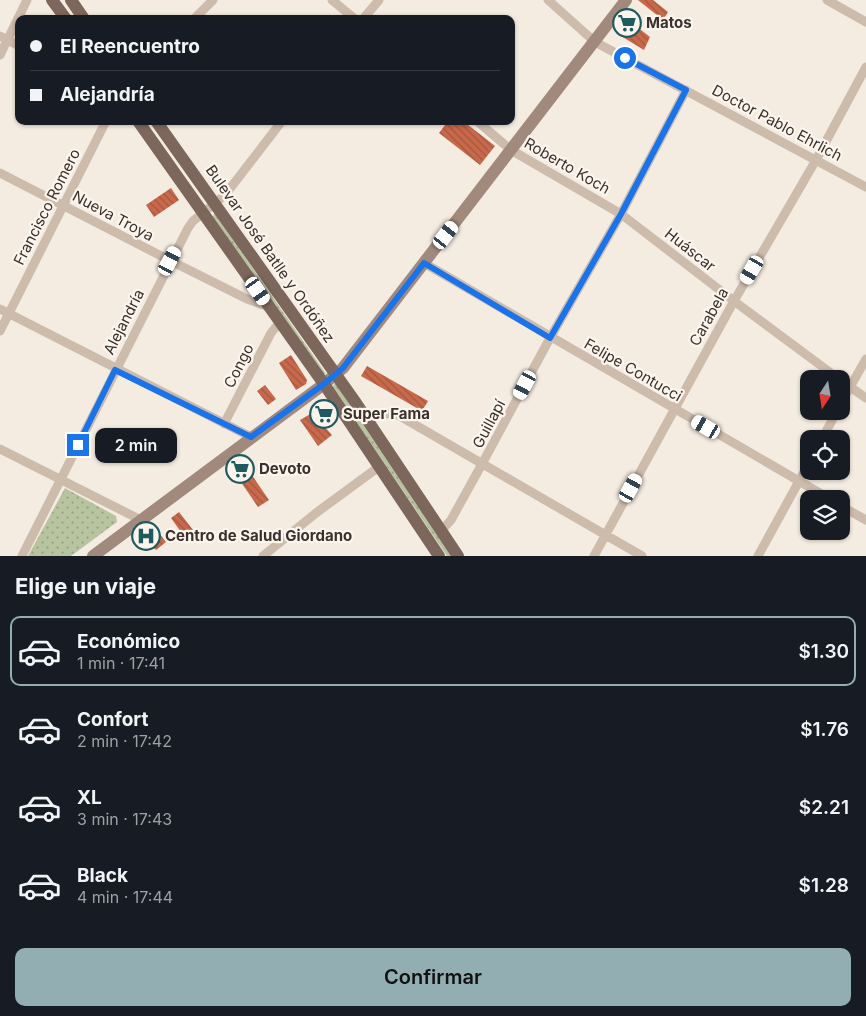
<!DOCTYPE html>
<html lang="es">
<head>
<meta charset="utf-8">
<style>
	body { margin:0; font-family:Inter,sans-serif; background:#20242c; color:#f1f3f6; height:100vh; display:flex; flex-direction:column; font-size:19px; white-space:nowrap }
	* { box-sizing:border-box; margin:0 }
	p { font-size:16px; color:#9ea1a6 }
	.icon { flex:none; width:28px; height:28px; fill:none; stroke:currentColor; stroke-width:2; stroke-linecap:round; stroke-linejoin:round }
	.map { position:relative; height:556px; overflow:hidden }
	.panel { display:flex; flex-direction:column; background:#171b24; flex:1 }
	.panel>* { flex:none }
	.banner { position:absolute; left:15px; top:15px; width:500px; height:110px; border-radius:10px; box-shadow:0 1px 4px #0004; display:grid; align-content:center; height:110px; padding:0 15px; background:#171b24 }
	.needle { width:32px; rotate:192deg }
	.fabs { position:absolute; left:800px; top:370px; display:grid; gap:10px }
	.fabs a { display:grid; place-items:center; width:50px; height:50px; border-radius:10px; background:#171b24; box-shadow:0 1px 4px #0004; font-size:25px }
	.end { position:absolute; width:22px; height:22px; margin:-11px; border:6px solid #1a73e8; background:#fff; box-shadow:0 0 0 2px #fff }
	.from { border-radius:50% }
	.bubble { position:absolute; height:35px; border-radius:10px; background:#171b24; box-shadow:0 1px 4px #0004; font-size:16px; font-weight:600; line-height:35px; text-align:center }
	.car { position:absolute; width:15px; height:30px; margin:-15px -8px; border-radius:6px; box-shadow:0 0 4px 1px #0007; background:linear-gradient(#fff 24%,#345 0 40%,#fff 0 76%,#345 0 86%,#fff 0) }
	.banner b { display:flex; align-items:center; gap:18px; height:48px; font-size:19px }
	.banner b+b { border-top:1px solid #363941 }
	.banner i { width:12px; height:12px; background:#f1f3f6 }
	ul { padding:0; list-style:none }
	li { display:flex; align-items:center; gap:15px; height:70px; margin:0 10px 8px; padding:0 5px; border:2px solid transparent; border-radius:10px }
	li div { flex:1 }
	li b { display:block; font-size:19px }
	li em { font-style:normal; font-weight:600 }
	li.current { border-color:#92aeb2 }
	li>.icon { width:45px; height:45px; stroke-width:1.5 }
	h2 { padding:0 15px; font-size:22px; line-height:60px }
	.cta { display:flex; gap:10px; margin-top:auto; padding:10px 15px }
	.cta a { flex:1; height:58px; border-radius:10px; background:#92aeb2; color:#111; font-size:20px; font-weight:600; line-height:58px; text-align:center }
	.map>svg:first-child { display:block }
	.green { fill:url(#green-dots) }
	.building { fill:url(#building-back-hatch) }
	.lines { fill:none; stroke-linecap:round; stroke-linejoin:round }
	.street { stroke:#cdbbac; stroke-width:9 }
	.secondary { stroke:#a18a7d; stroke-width:12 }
	.primary { stroke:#7d675c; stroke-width:12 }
	.route { stroke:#1a73e8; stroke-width:6 }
	.labels { text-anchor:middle; stroke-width:4.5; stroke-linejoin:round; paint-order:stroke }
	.poi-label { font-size:15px; font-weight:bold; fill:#3b302b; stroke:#fbf5ee; text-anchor:start }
	.street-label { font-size:15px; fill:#3b302b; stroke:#fbf5ee }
</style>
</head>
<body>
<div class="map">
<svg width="866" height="556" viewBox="0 0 866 556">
	<defs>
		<pattern id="green-dots" width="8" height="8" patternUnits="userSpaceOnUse" patternTransform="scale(1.25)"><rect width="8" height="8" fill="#b8c4a0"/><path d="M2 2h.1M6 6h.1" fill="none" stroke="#97a083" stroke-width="1.8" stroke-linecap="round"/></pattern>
		<pattern id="building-back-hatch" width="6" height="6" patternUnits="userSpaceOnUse" patternTransform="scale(1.25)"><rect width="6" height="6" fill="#c8694b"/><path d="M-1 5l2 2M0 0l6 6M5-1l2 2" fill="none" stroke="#a4573f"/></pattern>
	</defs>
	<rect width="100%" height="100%" fill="#f4ebe1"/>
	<path class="green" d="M214 214H215L326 374H324L213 217Z
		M334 384H336L451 556H447L333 387Z
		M65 488 116 516 117 522 71 556H28Z"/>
	<path class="building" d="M638 0H653L668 12 663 20Z
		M627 19 650 37 644 50 616 33Z
		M448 121H463L495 146 480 165 439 133Z
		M171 188 179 200 154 217 146 205Z
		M291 355 307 380 306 384 296 390 279 363Z
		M367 366 428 401 422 411 361 376Z
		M265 385 276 399 268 405 257 391Z
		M324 402 334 416 322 424 332 435 318 446 300 420 319 409 317 406Z
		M245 465 269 500 258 507 234 472Z
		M179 512 197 535 188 542 171 518Z
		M159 533 166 542 156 550 153 547 147 551 139 541 146 536 149 540Z"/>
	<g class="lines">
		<path class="street" d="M332 0 355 19
			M548 0 595 42 866 187
			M827 0 866 22
			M194 19 213 0
			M363 19 379 0
			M0 36 19 46
			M0 55 27 0
			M477 121 511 150 621 214 734 301 839 379
			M0 173 171 261 247 299 269 307
			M424 263 830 499
			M0 309 251 437
			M0 331 106 121
			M846 384 866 398
			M841 403 866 359
			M368 421C379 414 385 412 398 415L642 556
			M224 424 271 333 280 322
			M822 439 837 411
			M0 449 141 520
			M841 506 866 520
			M441 531 451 520 482 464 550 338 621 214 686 90
			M22 556 188 228 193 221 225 195 282 121
			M263 556 316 513 380 466
			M594 556 734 301 816 160 866 67
			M758 556 809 463"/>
		<path class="secondary" d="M93 556 324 384 343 368 626 0"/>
		<path class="primary" d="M52 0 66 19
			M71 0 84 19
			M138 121 324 384 439 556
			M156 121 356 403 458 556"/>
	</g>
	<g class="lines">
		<path class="route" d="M78 445 115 370 251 437 324 384 343 368 424 263 550 338 621 214 686 90 625 58"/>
	</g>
	<defs>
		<symbol id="supermarket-ring" viewBox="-11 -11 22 22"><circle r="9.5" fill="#fbf5ee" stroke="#1f5a5e" stroke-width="1.5"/><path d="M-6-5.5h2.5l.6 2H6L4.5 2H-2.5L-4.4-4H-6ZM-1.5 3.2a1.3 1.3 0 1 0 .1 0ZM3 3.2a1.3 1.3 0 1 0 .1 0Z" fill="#1f5a5e"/></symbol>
		<symbol id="hospital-ring" viewBox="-11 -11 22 22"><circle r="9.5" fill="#fbf5ee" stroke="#1f5a5e" stroke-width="1.5"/><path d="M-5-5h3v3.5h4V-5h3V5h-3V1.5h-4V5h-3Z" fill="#1f5a5e"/></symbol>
	</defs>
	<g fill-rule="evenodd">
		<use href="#supermarket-ring" x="611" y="7" width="32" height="32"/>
		<use href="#supermarket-ring" x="308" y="398" width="32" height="32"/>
		<use href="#supermarket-ring" x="224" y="453" width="32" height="32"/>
		<use href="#hospital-ring" x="130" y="520" width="32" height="32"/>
	</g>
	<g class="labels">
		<g class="poi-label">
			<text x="646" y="28">Matos</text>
			<text x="343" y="419">Super Fama</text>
			<text x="259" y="474">Devoto</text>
			<text x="165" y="541">Centro de Salud Giordano</text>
		</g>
		<g class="street-label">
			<text transform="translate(777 123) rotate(28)" y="5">Doctor Pablo Ehrlich</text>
			<text transform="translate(567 166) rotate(30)" y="5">Roberto Koch</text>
			<text transform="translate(47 207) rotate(-63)" y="5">Francisco Romero</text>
			<text transform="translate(113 216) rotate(28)" y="5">Nueva Troya</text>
			<text transform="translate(690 250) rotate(38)" y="5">Huáscar</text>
			<text transform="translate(270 254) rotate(55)" y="5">Bulevar José Batlle y Ordóñez</text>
			<text transform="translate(709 317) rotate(-61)" y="5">Carabela</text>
			<text transform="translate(124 322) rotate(-63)" y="5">Alejandría</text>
			<text transform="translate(239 366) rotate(-63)" y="5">Congo</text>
			<text transform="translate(633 370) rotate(30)" y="5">Felipe Contucci</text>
			<text transform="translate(489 424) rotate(-62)" y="5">Guillapí</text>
		</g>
	</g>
</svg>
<div class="fabs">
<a><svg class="needle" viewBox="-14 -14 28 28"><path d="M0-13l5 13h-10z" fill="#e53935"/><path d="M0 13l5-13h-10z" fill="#9ea1a6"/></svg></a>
<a><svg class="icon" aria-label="locate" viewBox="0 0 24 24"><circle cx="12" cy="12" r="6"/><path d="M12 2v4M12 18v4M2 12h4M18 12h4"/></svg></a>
<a><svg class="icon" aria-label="layers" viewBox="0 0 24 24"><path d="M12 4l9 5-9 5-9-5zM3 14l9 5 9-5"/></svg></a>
</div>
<i class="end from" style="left:625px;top:58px"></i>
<i class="end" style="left:78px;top:445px"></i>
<div class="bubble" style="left:95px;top:428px;width:82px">2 min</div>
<i class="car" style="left:446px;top:235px;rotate:37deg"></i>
<i class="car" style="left:170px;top:261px;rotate:28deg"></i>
<i class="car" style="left:752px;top:270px;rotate:210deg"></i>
<i class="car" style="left:258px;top:291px;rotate:145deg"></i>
<i class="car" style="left:525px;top:385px;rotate:208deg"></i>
<i class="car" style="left:706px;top:427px;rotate:300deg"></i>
<i class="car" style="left:631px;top:488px;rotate:29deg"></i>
<div class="banner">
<b><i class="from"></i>El Reencuentro</b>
<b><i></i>Alejandría</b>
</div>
</div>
<section class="panel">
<h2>Elige un viaje</h2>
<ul>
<li class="current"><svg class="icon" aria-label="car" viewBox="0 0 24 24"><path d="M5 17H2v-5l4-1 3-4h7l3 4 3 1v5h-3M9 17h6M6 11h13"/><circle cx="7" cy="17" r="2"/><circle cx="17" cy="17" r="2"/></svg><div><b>Económico</b><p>1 min · 17:41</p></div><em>$1.30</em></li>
<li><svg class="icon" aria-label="car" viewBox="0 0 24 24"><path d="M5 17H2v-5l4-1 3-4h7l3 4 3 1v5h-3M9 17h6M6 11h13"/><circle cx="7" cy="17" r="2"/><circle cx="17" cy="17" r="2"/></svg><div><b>Confort</b><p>2 min · 17:42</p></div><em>$1.76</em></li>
<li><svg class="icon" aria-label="car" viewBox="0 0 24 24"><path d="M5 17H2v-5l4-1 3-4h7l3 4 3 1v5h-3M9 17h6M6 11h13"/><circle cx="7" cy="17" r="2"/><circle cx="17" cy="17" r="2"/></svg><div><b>XL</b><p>3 min · 17:43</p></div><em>$2.21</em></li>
<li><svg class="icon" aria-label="car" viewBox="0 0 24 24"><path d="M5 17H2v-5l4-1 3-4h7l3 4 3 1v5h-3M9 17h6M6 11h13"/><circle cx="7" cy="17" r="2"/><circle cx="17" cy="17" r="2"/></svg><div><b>Black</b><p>4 min · 17:44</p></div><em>$1.28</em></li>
</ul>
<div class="cta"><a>Confirmar</a></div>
</section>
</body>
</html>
